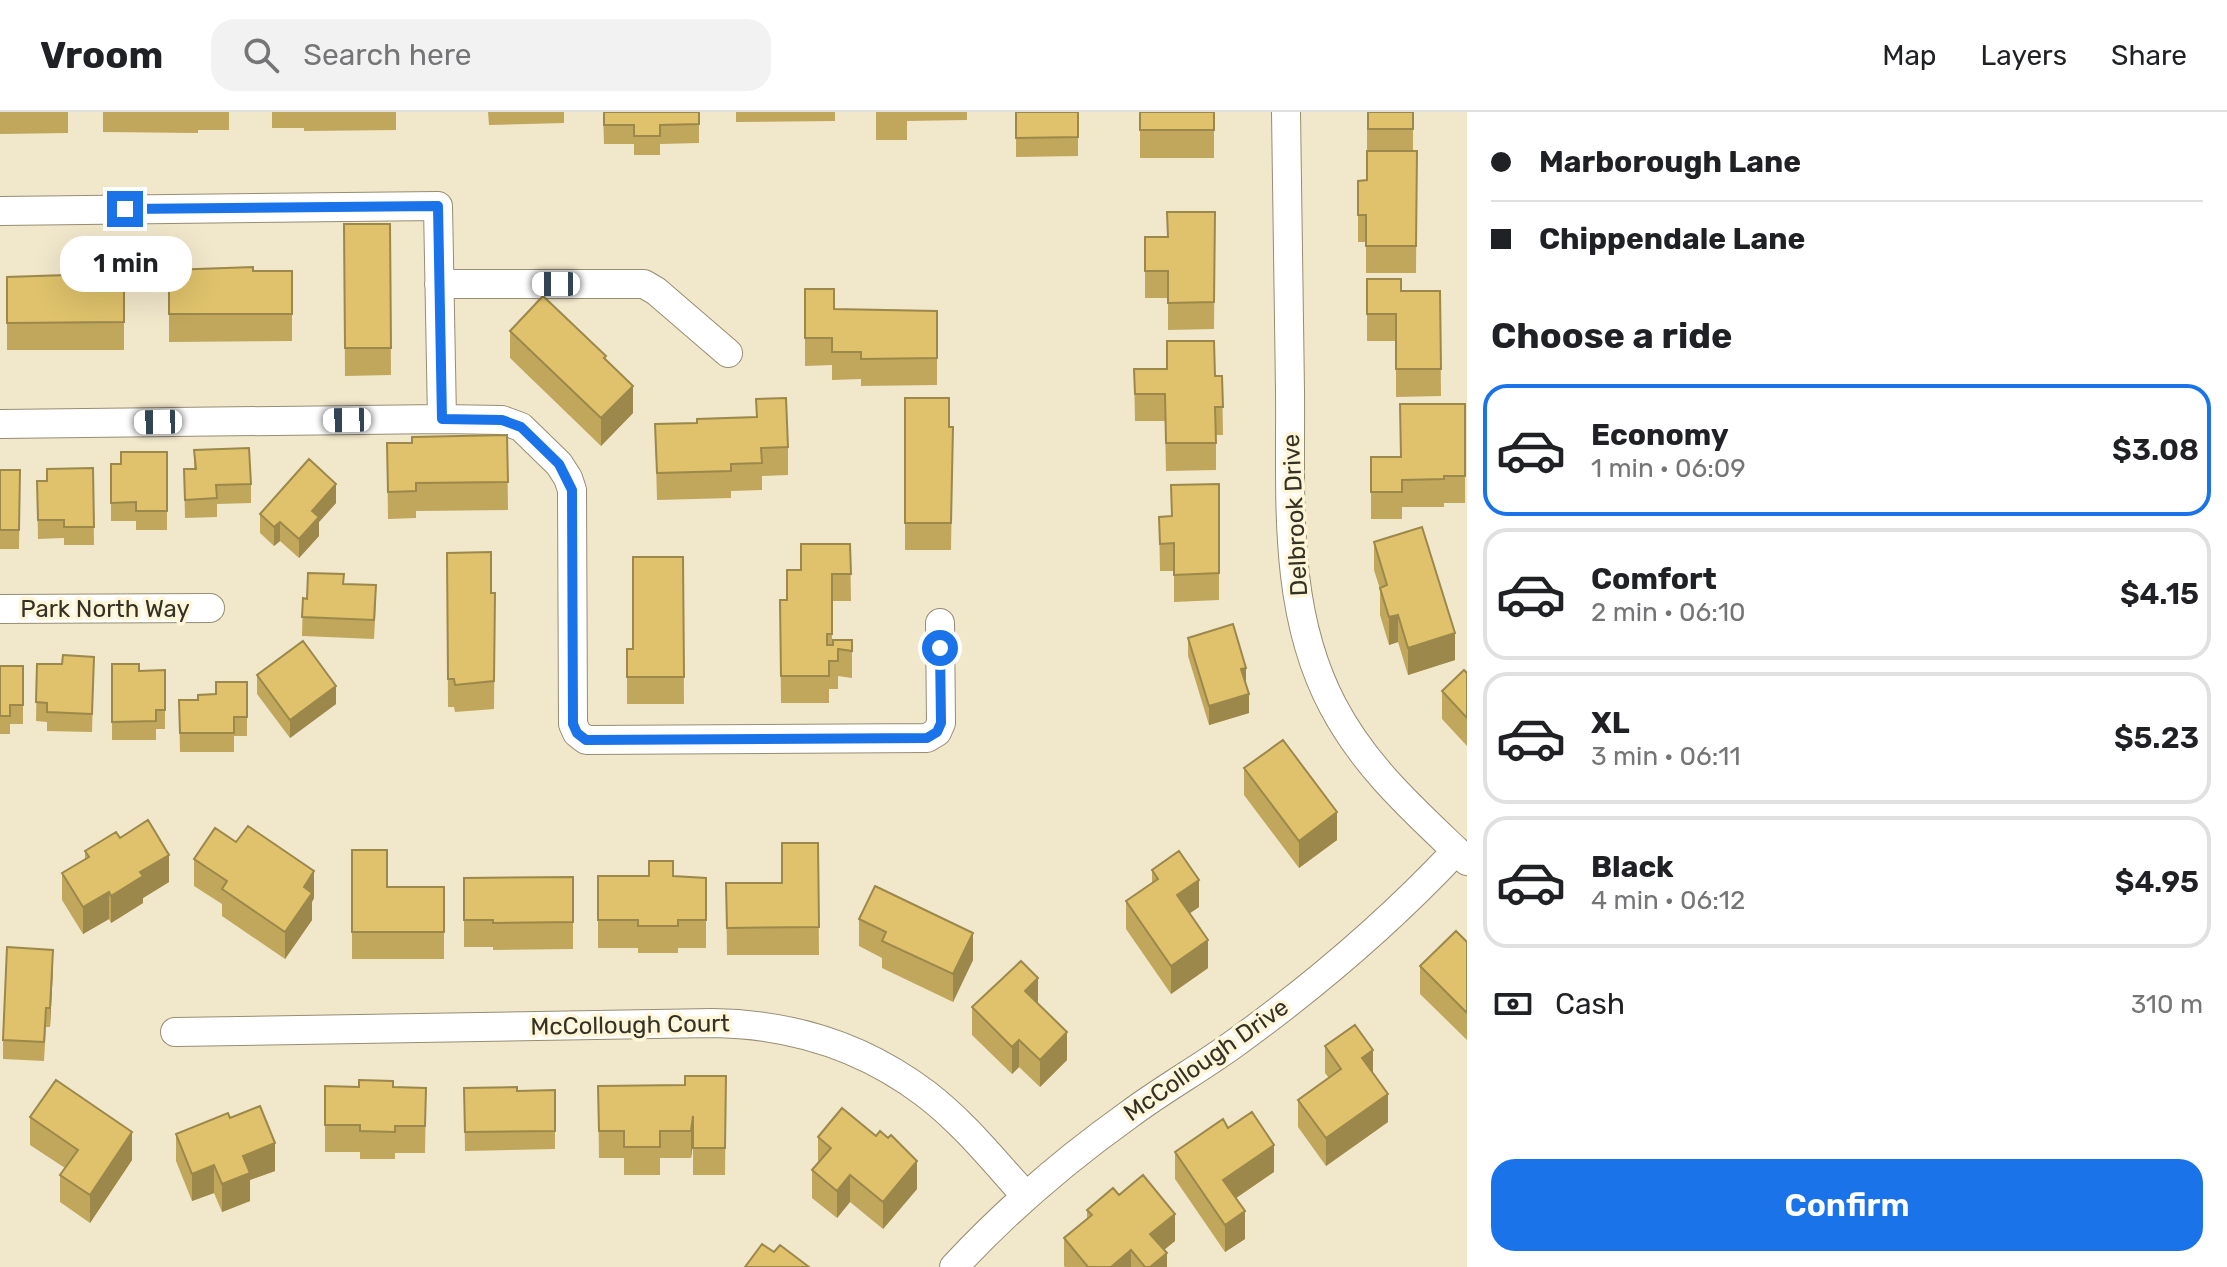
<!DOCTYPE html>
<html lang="en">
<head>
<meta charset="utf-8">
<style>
	body { margin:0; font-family:Rubik,sans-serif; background:#f2f2f2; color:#202124; height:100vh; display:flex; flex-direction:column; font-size:30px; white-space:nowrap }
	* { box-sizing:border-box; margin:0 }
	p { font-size:26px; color:#757577 }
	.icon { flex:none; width:44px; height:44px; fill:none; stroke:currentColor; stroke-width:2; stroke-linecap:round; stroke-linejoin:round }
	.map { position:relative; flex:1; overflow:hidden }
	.side { display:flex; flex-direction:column; background:#fff; width:760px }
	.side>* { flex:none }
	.top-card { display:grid; align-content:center; height:176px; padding:0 24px; background:#fff }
	.end { position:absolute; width:36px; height:36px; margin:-18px; border:10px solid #1a73e8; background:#fff; box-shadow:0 0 0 4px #fff }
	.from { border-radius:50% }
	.bubble { position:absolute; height:56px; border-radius:24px; background:#fff; box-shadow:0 8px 32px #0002; font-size:26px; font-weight:600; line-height:56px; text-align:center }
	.car { position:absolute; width:24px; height:48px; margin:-24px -12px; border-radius:10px; box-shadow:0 0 6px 2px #0007; background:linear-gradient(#fff 24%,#345 0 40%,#fff 0 76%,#345 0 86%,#fff 0) }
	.top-card b { display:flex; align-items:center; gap:28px; height:76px; font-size:30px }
	.top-card b+b { border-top:2px solid #e0e0e0 }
	.top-card i { width:20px; height:20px; background:#202124 }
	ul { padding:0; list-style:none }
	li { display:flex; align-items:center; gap:24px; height:132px; margin:0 16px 12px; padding:0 8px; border:4px solid #e0e0e0; border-radius:24px }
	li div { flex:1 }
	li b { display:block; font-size:30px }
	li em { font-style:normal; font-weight:600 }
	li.active { border-color:#1a73e8 }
	li>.icon { width:72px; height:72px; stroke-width:1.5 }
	h2 { padding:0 24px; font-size:36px; line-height:96px }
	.pay { display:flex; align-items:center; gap:20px; height:88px; padding:0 24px; font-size:30px }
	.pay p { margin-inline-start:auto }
	.button { display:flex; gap:16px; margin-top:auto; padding:16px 24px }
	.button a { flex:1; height:92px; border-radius:24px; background:#1a73e8; color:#fff; font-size:32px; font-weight:600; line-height:92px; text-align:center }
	header { display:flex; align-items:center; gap:48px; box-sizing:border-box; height:112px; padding:0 40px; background:#fff; border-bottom:2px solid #e0e0e0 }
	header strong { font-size:38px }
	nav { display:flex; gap:44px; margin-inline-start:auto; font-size:28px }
	.search { width:560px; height:72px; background:#f2f2f2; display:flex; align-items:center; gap:20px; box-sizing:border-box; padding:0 28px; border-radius:24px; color:#757577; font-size:30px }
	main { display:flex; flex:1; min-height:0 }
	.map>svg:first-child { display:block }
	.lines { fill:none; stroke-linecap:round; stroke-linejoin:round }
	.street-casing { stroke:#968d73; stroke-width:30 }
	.street { stroke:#fff; stroke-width:28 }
	.wall { fill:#c0a75c }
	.shaded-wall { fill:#9c884b }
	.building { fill:#dfc26b; stroke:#9c884b; stroke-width:2 }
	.route { stroke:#1a73e8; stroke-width:10 }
	.labels { text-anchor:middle; stroke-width:7; stroke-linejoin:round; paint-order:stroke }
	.street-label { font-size:24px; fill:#343126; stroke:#fff5d8 }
</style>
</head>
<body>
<header>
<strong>Vroom</strong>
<div class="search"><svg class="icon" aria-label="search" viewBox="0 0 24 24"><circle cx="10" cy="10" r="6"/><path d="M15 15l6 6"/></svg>Search here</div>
<nav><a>Map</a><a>Layers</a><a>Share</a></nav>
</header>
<main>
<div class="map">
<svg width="1467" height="1155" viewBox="0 0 1467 1155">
	<rect width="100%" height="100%" fill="#f1e7cb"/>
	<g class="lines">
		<defs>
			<path id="street" d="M1286 0C1287 93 1289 186 1290 279 1291 385 1282 498 1333 594 1366 657 1417 701 1467 749
				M0 99 438 94 442 307
				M439 172H644L656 179 728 241
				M0 312 442 307 502 308 521 315 559 352 568 366 572 378 573 612 577 621 586 628 927 626 937 620 941 611 940 511
				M0 497 210 496
				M175 920 713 911C791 912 864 935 926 982 964 1011 994 1049 1026 1084
				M954 1155C1006 1099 1064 1049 1127 1004 1164 976 1205 954 1242 926 1319 870 1391 808 1456 739"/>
		</defs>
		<use href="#street" class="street-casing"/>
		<use href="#street" class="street"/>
	</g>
	<path class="wall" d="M0 0H68V21L0 22Z
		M103 0H229V18H198V21L103 20Z
		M272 0H396V18L304 19V16H272Z
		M488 0H564V11L489 13Z
		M603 0H699V31L660 32V43H634V32H604Z
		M736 0H835V9L736 10Z
		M876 0H967V8L907 9V28H876Z
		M1016 0H1078V44L1016 45Z
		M1140 0H1214V46H1140Z
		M1367 0H1413V39H1417L1416 161H1366V130H1358V69L1367 68Z
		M1215 100 1214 217 1168 218V186H1145V125H1167Z
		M344 112H390L391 263 345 264Z
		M124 154V238H7V165L97 162Z
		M169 158 292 159V229L169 230Z
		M1367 167 1401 179H1440L1441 284 1396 285V229H1367Z
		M805 177 834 197 937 199V273L861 274V267L832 268V253L805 254Z
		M510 219 633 301 601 334 510 246Z
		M1134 257 1222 264 1223 323H1216V358L1166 359 1165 309H1135Z
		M905 286 949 315H953L951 438H905Z
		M1465 292V391H1444V395H1402V407H1371V345H1400Z
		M655 312 788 335V363L762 364V378L731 379V386L657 388Z
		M507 323 508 398 416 399V406L388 407 387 331H412Z
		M194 338 251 372V391L217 392V405L185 406 184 357H194Z
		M167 340V418H136V409H111V352H121Z
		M93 356 94 433H64V426L38 427 37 369H47Z
		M0 358H20L19 437H0Z
		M1219 372V488L1174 490V459H1160L1159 405 1171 404V373Z
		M336 391 319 410V424L299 446 280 429 274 434 260 421V402Z
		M1374 430 1455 548 1408 563 1398 530 1389 533 1380 503V477L1374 458Z
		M850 432 851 489H832V533L852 528V566L838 564V577H829V591H781L780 488H787L801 458Z
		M447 441 491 481H495L494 597 455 600 454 595H448Z
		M683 445 684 592H627V537H633Z
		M344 472 376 491 374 527 302 524 303 486 307 487Z
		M1188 526 1246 572 1249 601 1209 613 1188 544Z
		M94 545 92 620 47 619V610L36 609 37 552H62Z
		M112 552 139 559 165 558V617H156V628H112Z
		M0 554H23V612H10V622H0Z
		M1467 561V634L1442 607V579Z
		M257 563 336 592 290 626 257 582Z
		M247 570V624H234V640H180L179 588H198Z
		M1244 656 1337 728 1299 756 1244 683Z
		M120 726 169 770 143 786V791L111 811 109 807 83 822 62 788V761L85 747V739Z
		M818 731 819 843H727L726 771H782Z
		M352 738 387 775H444V847H352Z
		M194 747 314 786 312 790V808L285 847 222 804V792L194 774Z
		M1152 758 1199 795 1190 801 1208 856 1171 882 1126 817V789L1152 772Z
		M598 764H673L706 766V836H678V841H638V836H598Z
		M573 765V837L493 838V835H464V766Z
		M859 807 973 848 953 890 882 856V846L859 834Z
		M1467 830V928L1420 882V854Z
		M53 857 50 915H46L44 949 3 947V928Z
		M1038 892 1067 948 1040 975 1019 955 1012 962 972 923V895Z
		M1325 934 1373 962 1388 1010 1326 1054 1298 1015V988L1329 966 1325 961Z
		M726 964 725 1063H693V1031L691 1046H660V1063H624V1046H599L598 974 685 973Z
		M325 974 426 976 425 1041H395V1047H360V1040H325Z
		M464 976 517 979 555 978V1037L465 1039Z
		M30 1005 132 1048 90 1111 60 1090V1063L65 1056 30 1033Z
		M230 1006 275 1059 250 1068V1089L222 1100 214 1081 192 1089 176 1049V1022Z
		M1228 1016 1274 1060 1236 1086 1245 1127 1225 1140 1175 1067V1040Z
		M818 1025 917 1077 883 1117 850 1090 837 1106 812 1086V1058L818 1051Z
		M1119 1083 1175 1129 1164 1138 1167 1155H1065L1064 1154V1126L1087 1107V1098Z"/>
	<path class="shaded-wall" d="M633 274V301L601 334V306Z
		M336 372V391L319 410V424L299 446V427L312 399Z
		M280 410V429L274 434V415Z
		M1398 503V530L1389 533V505Z
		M1455 521V548L1408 563V536Z
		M1246 556V574L1241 557Z
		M336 574V592L290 626V608Z
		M1249 582V601L1209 613V594Z
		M1337 700V728L1299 756V729Z
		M169 743V770L143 786V791L111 811V784L140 760Z
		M314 759V786L312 790V808L285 847V820L304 775Z
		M1199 768V795L1177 810V783Z
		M109 780V807L83 822V795Z
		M973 821V848L953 890V862Z
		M1208 828V856L1171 882V854Z
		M53 838V857L50 915V896Z
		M1038 866V893L1025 879Z
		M1067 920V948L1040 975V948Z
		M1019 928V955L1012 962V935Z
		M1373 938V966L1362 946Z
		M1388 982V1010L1326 1054V1026Z
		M693 1004V1031L691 1046V1019Z
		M132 1020V1048L90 1111V1083Z
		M275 1031V1059L250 1068V1089L222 1100V1072L243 1044Z
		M1274 1033V1060L1223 1095V1068Z
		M917 1049V1077L883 1117V1090Z
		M214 1053V1081L192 1089V1062Z
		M850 1063V1090L837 1106V1079Z
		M1245 1099V1127L1225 1140V1113Z
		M1175 1102V1129L1150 1149V1122Z
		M1131 1138V1155H1111Z
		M1167 1141V1155H1150Z"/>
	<path class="building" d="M604 0H699V12L660 13V24H634V13H604Z
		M1016 0H1078V25L1016 26Z
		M1140 0H1214V18H1140Z
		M1368 0H1413V17H1368Z
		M1367 39H1417L1416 134H1366V103H1358V69L1367 68Z
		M1167 100H1215L1214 190 1168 191V159H1145V125H1168Z
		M344 112H390L391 236H345Z
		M97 154H124V210L7 211V165L97 162Z
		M253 155V159H292V202H169V158Z
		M1367 167H1401V179H1440L1441 257H1396V202H1367Z
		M805 177H834V197L937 199V246L861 247V240H832V226H805Z
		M543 184 606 244 604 246 633 274 601 306 510 219Z
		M1167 229H1214L1215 264H1222L1223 295H1215L1216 331H1166L1165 282H1135L1134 257H1167Z
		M786 286 788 335 761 336 762 351 731 352V359L657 361 655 312 697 311V307L757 305 756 287Z
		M905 286H949V315H953L951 411H905Z
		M1400 292H1465V364H1444V367L1402 368V380H1371V345H1401Z
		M507 323 508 370 416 371V379L388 380 387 331H412V325Z
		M249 336 251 372 216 373 217 386 185 388 184 357H196L194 338Z
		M121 340H167V399H136V390L111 391V352H121Z
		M309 347 336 372 312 399 319 405 299 427 280 410 274 415 260 402Z
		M93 356 94 415H64V408H38L37 369H47V357Z
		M0 358H20L19 418H0Z
		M1219 372V461L1174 463V431L1160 432 1159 405 1172 404 1171 373Z
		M1422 415 1455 521 1408 536 1398 503 1389 505 1380 476 1387 473 1374 430Z
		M801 432H850L851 462H832V522H827V533H833V528H852V539L838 537V549H829V564H781L780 488H787V458H801Z
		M491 440V481H495L494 569 455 573 454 567H448L447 441Z
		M633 445H683L684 565H627V537H633Z
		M308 461 344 462 343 472 376 473 374 508 302 505 303 486 307 487Z
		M1233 512 1246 556 1241 557 1249 582 1209 594 1188 526Z
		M303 529 336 574 290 608 257 563Z
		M63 543 94 545 92 602 47 600V591L36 590 37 552H62Z
		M112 552H139V559L165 558V598H156V609L112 610Z
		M0 554H23V593H10V604H0Z
		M1464 558 1467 561V606L1442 579Z
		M216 570H247V605H234V621H180L179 588H198V583L216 582Z
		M1283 628 1337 700 1299 729 1244 656Z
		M148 708 169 743 140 760 143 764 111 784 109 780 83 795 62 761 89 745 85 739 116 720 120 726Z
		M248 714 314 759 304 775 312 781 285 820 222 777 227 769 194 747 215 716 236 730Z
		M782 731H818L819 815 727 816 726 771H782Z
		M352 738H387V775H444V820H352Z
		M1179 739 1199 768 1177 783 1208 828 1171 854 1126 789 1158 767 1152 758Z
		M649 749H673V764L706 766V808H678V814H638V808H598V764H649Z
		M573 765V810L493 811V808H464V766Z
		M875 774 973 821 953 862 882 829 886 820 859 807Z
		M1456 819 1467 830V901L1420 854Z
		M7 835 53 838 50 896H46L44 930 3 928Z
		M1021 849 1038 866 1025 879 1067 920 1040 948 1019 928 1012 935 972 895Z
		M1355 913 1373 938 1362 946 1388 982 1326 1026 1298 988 1341 957 1325 934Z
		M685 964H726L725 1036H693V1004L691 1019H660V1035H624V1019H599L598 974 685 973Z
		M56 968 132 1020 90 1083 60 1063 78 1038 30 1005Z
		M359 968 393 969V975L426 976 425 1014H395V1020L360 1019V1013H325V974L359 975Z
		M517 975V979L555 978V1019L465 1020 464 976Z
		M260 994 275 1031 243 1044 250 1061 222 1072 214 1053 192 1062 176 1022 228 1001 230 1006Z
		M842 996 876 1024 880 1019 888 1026 891 1023 917 1049 883 1090 850 1063 837 1079 812 1058 831 1036 818 1025Z
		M1252 1000 1274 1033 1223 1068 1245 1099 1225 1113 1175 1040 1223 1007 1228 1016Z
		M1143 1063 1175 1102 1150 1122 1167 1141 1150 1155H1145L1131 1138 1111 1155H1088L1064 1126 1092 1103 1087 1098 1113 1076 1119 1083Z
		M762 1132 774 1140 780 1133 809 1155H745Z"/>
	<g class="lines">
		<path class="route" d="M125 97 438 94 442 307 502 308 521 315 559 352 572 378 573 612 577 621 586 628 927 626 937 620 941 611 940 536"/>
	</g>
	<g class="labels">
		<g class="street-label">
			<text transform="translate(1295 403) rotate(-93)" y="8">Delbrook Drive</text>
			<text x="105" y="505">Park North Way</text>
			<text transform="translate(630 913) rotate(-1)" y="8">McCollough Court</text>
			<text transform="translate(1206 948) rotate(-35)" y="8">McCollough Drive</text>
		</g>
	</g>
</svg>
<i class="end from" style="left:940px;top:536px"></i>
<i class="end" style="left:125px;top:97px"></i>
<div class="bubble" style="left:60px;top:124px;width:132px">1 min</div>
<i class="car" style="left:556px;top:172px;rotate:270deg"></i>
<i class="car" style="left:347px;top:308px;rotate:269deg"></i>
<i class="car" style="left:158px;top:310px;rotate:269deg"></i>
</div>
<section class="side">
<div class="top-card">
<b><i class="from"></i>Marborough Lane</b>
<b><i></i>Chippendale Lane</b>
</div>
<h2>Choose a ride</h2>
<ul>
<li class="active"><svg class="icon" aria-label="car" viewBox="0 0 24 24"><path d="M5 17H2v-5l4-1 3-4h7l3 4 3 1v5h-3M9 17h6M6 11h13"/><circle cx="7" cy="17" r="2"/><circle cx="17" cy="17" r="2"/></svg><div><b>Economy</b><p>1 min · 06:09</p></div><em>$3.08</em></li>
<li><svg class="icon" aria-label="car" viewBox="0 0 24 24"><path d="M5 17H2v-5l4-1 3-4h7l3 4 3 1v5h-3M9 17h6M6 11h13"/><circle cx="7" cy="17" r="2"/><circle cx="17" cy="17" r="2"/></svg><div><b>Comfort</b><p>2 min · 06:10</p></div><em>$4.15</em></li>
<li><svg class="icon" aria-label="car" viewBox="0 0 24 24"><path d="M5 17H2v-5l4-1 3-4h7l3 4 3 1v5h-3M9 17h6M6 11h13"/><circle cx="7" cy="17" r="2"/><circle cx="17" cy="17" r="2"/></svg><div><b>XL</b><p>3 min · 06:11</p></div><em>$5.23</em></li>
<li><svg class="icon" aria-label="car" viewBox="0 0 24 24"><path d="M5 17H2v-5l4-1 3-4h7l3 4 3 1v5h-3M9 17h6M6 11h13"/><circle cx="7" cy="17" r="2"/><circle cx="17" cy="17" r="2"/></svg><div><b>Black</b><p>4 min · 06:12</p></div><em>$4.95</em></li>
</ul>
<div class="pay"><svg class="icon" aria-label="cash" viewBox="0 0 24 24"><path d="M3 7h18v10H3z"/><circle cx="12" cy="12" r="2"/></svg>Cash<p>310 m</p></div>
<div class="button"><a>Confirm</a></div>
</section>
</main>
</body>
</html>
